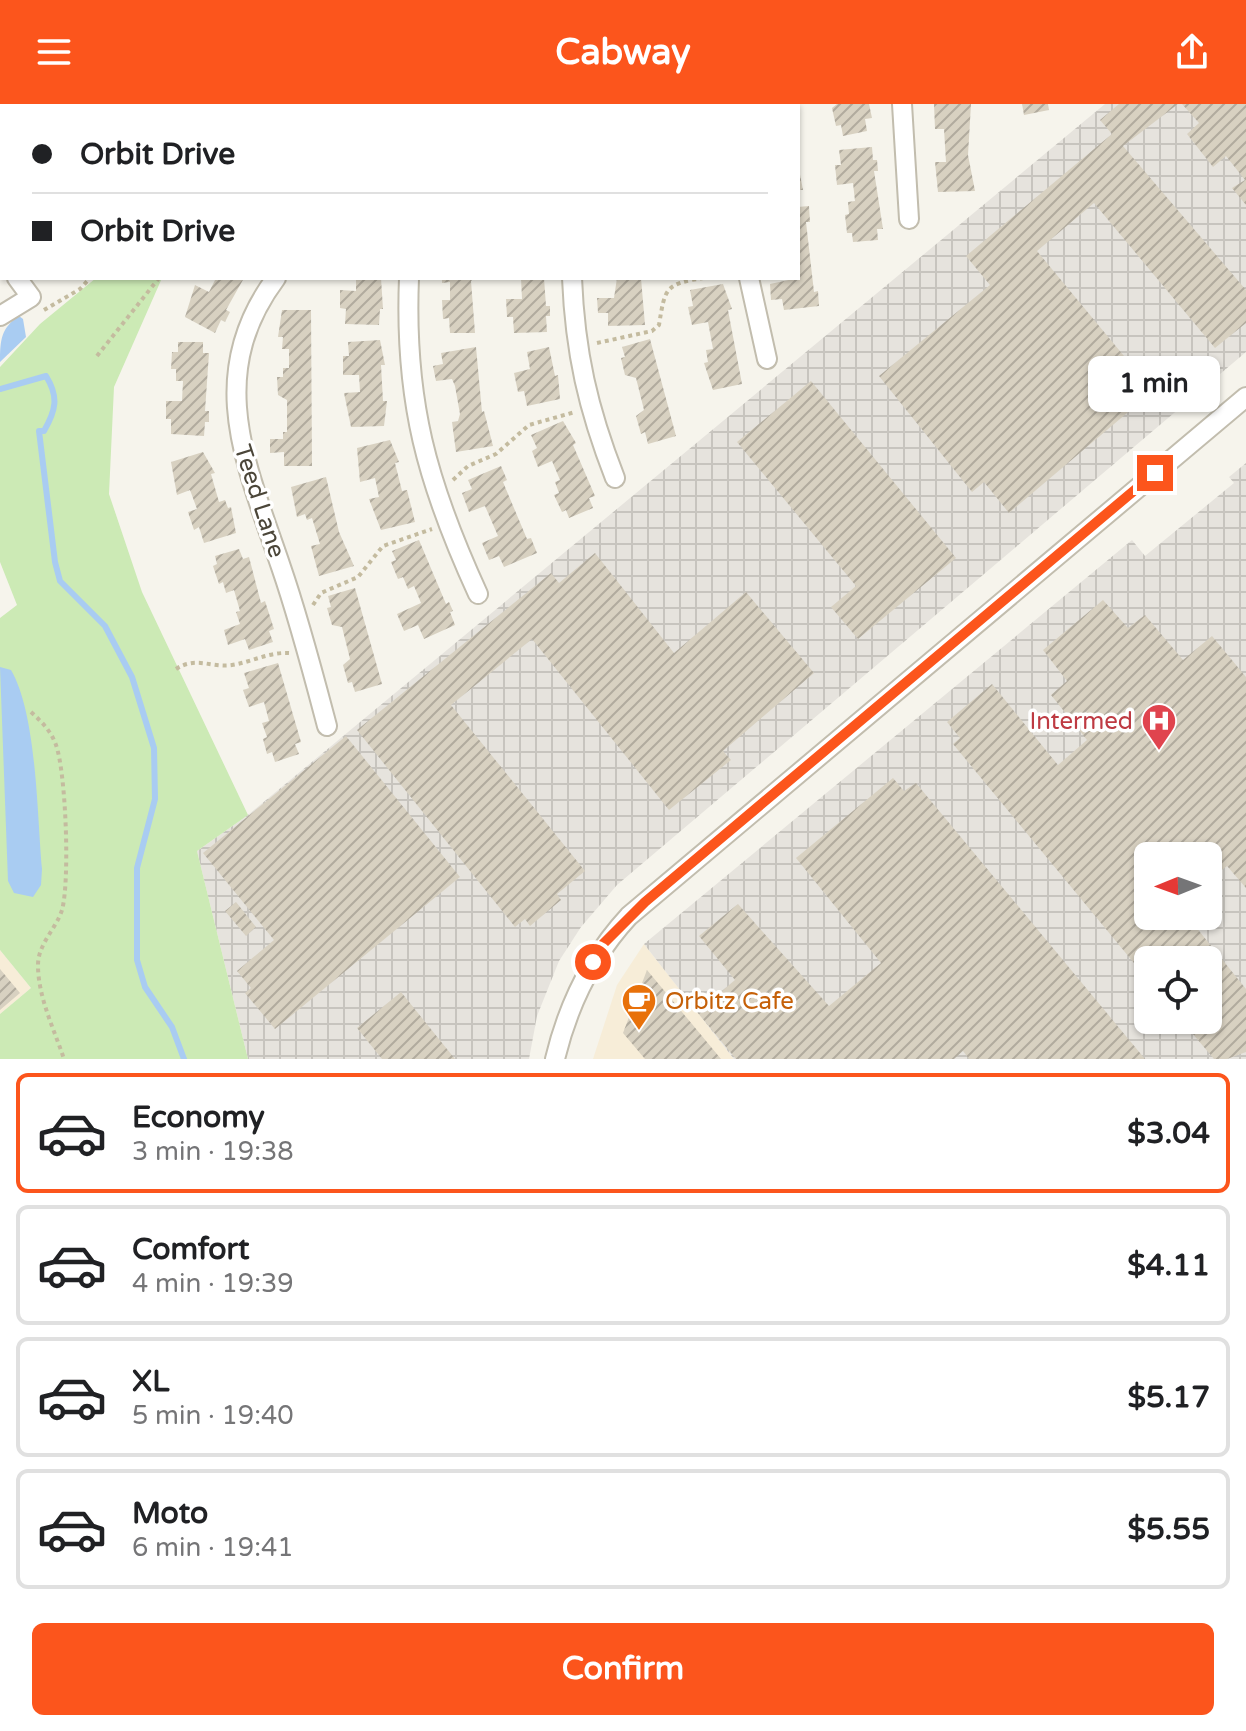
<!DOCTYPE html>
<html lang="en">
<head>
<meta charset="utf-8">
<style>
	body { margin:0; font-family:"Varela Round",sans-serif; background:#f2f2f2; color:#202124; height:100vh; display:flex; flex-direction:column; font-size:30px; white-space:nowrap }
	* { box-sizing:border-box; margin:0 }
	p { font-size:26px; color:#757577 }
	.icon { flex:none; width:44px; height:44px; fill:none; stroke:currentColor; stroke-width:2; stroke-linecap:round; stroke-linejoin:round }
	.map { position:relative; height:955px; overflow:hidden }
	.drawer { display:flex; flex-direction:column; background:#fff; flex:1 }
	.drawer>* { flex:none }
	.guide { position:absolute; left:0px; top:0px; width:800px; height:176px; box-shadow:0 2px 6px #0004; display:grid; align-content:center; height:176px; padding:0 32px; background:#fff }
	.needle { width:52px; rotate:269deg }
	.fabs { position:absolute; left:1134px; top:738px; display:grid; gap:16px }
	.fabs a { display:grid; place-items:center; width:88px; height:88px; border-radius:12px; background:#fff; box-shadow:0 2px 6px #0004; font-size:40px }
	.end { position:absolute; width:36px; height:36px; margin:-18px; border:10px solid #fc551c; background:#fff; box-shadow:0 0 0 4px #fff }
	.from { border-radius:50% }
	.bubble { position:absolute; height:56px; border-radius:12px; background:#fff; box-shadow:0 2px 6px #0004; font-size:26px; font-weight:700; line-height:56px; text-align:center }
	.guide b { display:flex; align-items:center; gap:28px; height:76px; font-size:30px }
	.guide b+b { border-top:2px solid #e0e0e0 }
	.guide i { width:20px; height:20px; background:#202124 }
	ul { padding:14px 0 0; list-style:none }
	li { display:flex; align-items:center; gap:24px; height:120px; margin:0 16px 12px; padding:0 16px; border:4px solid #e0e0e0; border-radius:12px }
	li div { flex:1 }
	li b { display:block; font-size:30px }
	li em { font-style:normal; font-weight:700 }
	li.selected { border-color:#fc551c }
	li>.icon { width:72px; height:72px; stroke-width:1.5 }
	.action { display:flex; gap:16px; margin-top:auto; padding:16px 32px }
	.action a { flex:1; height:92px; border-radius:12px; background:#fc551c; color:#fff; font-size:32px; font-weight:700; line-height:92px; text-align:center }
	header { display:flex; justify-content:space-between; align-items:center; height:104px; padding:0 32px; background:#fc551c; color:#fff; font-size:36px; font-weight:700 }
	.map>svg:first-child { display:block }
	.commercial { fill:#f7edd8 }
	.industrial { fill:url(#industrial-grid); fill-rule:evenodd }
	.grass { fill:#cceab5 }
	.water { fill:#a9ccf2 }
	.lines { fill:none; stroke-linecap:round; stroke-linejoin:round }
	.stream { stroke:#a9ccf2; stroke-width:6 }
	.building { fill:url(#building-hatch) }
	.lane-casing { stroke:#c2bdae; stroke-width:13 }
	.street-casing { stroke:#c2bdae; stroke-width:22 }
	.path { stroke:#c4bb9f; stroke-width:4; stroke-dasharray:4 4; stroke-linecap:butt }
	.lane { stroke:#fff; stroke-width:9 }
	.street { stroke:#fff; stroke-width:18 }
	.route { stroke:#fc551c; stroke-width:10 }
	.labels { text-anchor:middle; stroke-width:7; stroke-linejoin:round; paint-order:stroke }
	.street-label { font-size:24px; fill:#4b4639; stroke:#fff }
	.health-label { font-size:24px; fill:#be3a42; stroke:#fff; text-anchor:end }
	.food-label { font-size:24px; fill:#c56008; stroke:#fff; text-anchor:start }
</style>
</head>
<body>
<header><svg class="icon" aria-label="menu" viewBox="0 0 24 24"><path d="M4 6h16M4 12h16M4 18h16"/></svg>Cabway<svg class="icon" aria-label="share" viewBox="0 0 24 24"><path d="M12 15V3M7 8l5-5 5 5M5 13v7h14v-7"/></svg></header>
<div class="map">
<svg width="1246" height="955" viewBox="0 0 1246 955">
	<defs>
		<pattern id="industrial-grid" width="8" height="8" patternUnits="userSpaceOnUse" patternTransform="scale(2)"><rect width="8" height="8" fill="#e6e3dd"/><path d="M0 4h8M4 0v8" fill="none" stroke="#c7c4be"/></pattern>
		<pattern id="building-hatch" width="6" height="6" patternUnits="userSpaceOnUse" patternTransform="scale(2)"><rect width="6" height="6" fill="#d8d1c1"/><path d="M-1 1l2-2M0 6l6-6M5 7l2-2" fill="none" stroke="#b1ab9e"/></pattern>
	</defs>
	<rect width="100%" height="100%" fill="#f6f4ec"/>
	<path class="commercial" d="M644 840 734 955H593L617 881Z
		M0 846 31 884 0 910Z"/>
	<path class="industrial" d="M1105 0H1246V248L617 781 581 823 559 857 537 912 529 955H248L197 747 248 711Z
		M1246 359V955H734L644 840 1132 436 1145 452 1234 379 1229 373ZM1148 752H1208V812H1148ZM1148 856H1208V916H1148Z"/>
	<path class="grass" d="M96 174H162L114 283 109 390 142 488 248 711 197 747 248 955H0V910L31 884 0 846V514L17 501 0 458V263L40 220Z"/>
	<path class="water" d="M19 212 23 215 26 233 0 258C0 236 1 224 19 212Z
		M0 563 11 566C37 611 37 711 42 765L41 781 33 793 14 789 8 777Z"/>
	<g class="lines">
		<path class="stream" d="M0 285 46 272C59 293 56 306 44 327H39L55 458 60 477 105 522 132 573 154 644 155 695 137 764V856L145 883 172 923 184 955"/>
	</g>
	<path class="building" d="M837 0H869L872 14 865 15 867 27 843 32 841 21 836 22 832 4Z
		M934 0H971L968 51 975 87 938 88 935 58H946L944 25H935Z
		M1022 0H1048L1049 6 1024 11Z
		M1119 0H1178L1123 42 1246 186V219L1215 244 1094 99 1037 147 1153 287 1009 409 984 378 972 388 879 272 990 181 966 152 1112 30 1100 16Z
		M1182 0H1246V101L1232 84 1245 76 1226 52 1213 63 1187 30 1199 19Z
		M872 43 873 56H877L878 67H874L883 125H877L878 136 853 138 852 129H847L845 111 849 110 848 98 855 97 853 79 837 81 835 61H841L839 46Z
		M798 60 803 86H798Z
		M809 102 810 118H806L814 188 818 187 819 202 784 206 782 195 771 196 770 180 798 174V103Z
		M216 174H244L226 206 230 208 225 218 221 216 215 229 185 213 195 181 209 188Z
		M356 174H381L383 205H380L379 221 345 220 346 205 340 204V186L356 187Z
		M442 174H474L471 177 475 229H450L449 214 443 215 442 196H450V178L442 179Z
		M521 174H544L546 202H550V212H546L547 228 514 229 513 213H507L506 195H522Z
		M617 174H641L645 221 608 222V209H598L597 194H614Z
		M723 180 732 205 728 206 742 280 713 286 704 259 708 258 706 246 713 245 708 218 692 221 688 203 693 202 690 186Z
		M282 206H311L312 362H284V348L270 349V335H283V328H287V296L278 291 277 273H283V264H289V245H282L283 233H278Z
		M650 235 676 332 648 340 645 328 641 330 636 312 644 306 636 274 625 271 621 254 625 253 622 243Z
		M380 236 385 261H381L383 297H387L384 322 351 323 344 289 360 288 359 271H343V252H349L348 238Z
		M178 238H203V249H209L205 307H209V318H205L204 332 171 330V315H166V297H182L183 277H176V265H171L172 248H178Z
		M476 243 482 308 484 307 493 342 456 348 452 318 458 317 460 310 455 282 452 275 436 277 433 262 443 260 441 249Z
		M549 243 555 272 558 271 560 295 527 302 524 287 518 288 514 269 530 265 527 248Z
		M811 277 956 454 858 535 831 503 856 482 737 338Z
		M563 317 576 339 573 341 595 392 589 394 593 404 569 414 566 406 562 408 554 391 559 389 555 378 560 376 552 357 538 363 532 347 537 344 531 331Z
		M390 336 399 358 395 359 402 387 407 386 415 418 381 426 369 395 379 393 375 374 360 378 357 344Z
		M203 348 215 369 211 370 219 398 225 396 228 404 231 403 236 429 204 439 199 423 194 426 188 408 197 405 190 386 177 391 171 358Z
		M501 362 507 376 503 378 527 435 531 434 537 449 504 463 499 452 489 456 482 439 498 432 485 402 469 408 462 389 472 385 468 376Z
		M326 373 339 428 354 462 319 472 311 442 320 440 312 414 307 416 305 410 297 413 291 383Z
		M419 436 446 500 449 498 453 507 450 508 455 521 424 535 418 521 404 527 397 510 421 499 414 482 408 485 403 473 398 475 391 458 396 456 392 447Z
		M239 445 243 455 249 453 261 499 265 497 274 525 269 527 273 538 249 546 245 535 228 541 224 526 240 520 236 508 240 507 234 486 226 489 223 478 219 480 213 462 217 460 215 452Z
		M595 449 674 549 746 488 814 569 723 647 731 656 669 706 532 535 451 601 585 767 557 790 561 796 530 822 525 815 515 823 357 626 551 469 559 479Z
		M355 484 382 580 355 588 352 578 348 579 343 561 350 555 342 523 332 521 327 504 331 503 328 492Z
		M1103 496 1128 524 1145 511 1183 556 1212 532 1246 573V784L1227 762 1208 777V752H1148V812H1187L1246 885V948L1227 955H1214L1181 916H1208V856H1148V876L953 640 960 634 947 618 992 580 1058 661 1087 636 1051 591 1067 577 1043 546Z
		M278 559 301 638 295 640 299 650 275 658 272 648 267 650 263 635 267 633 262 619 269 617 264 598 249 603 243 586 249 584 244 569Z
		M346 632 460 773 275 925 245 889 251 884 237 867 274 836 203 749Z
		M893 674 904 687 916 679 1145 955H969L963 947 954 955H736L697 908 735 876 699 832 738 800 829 902 881 859 796 754Z
		M236 798 256 823 246 832 225 807Z
		M0 865 20 889 0 906Z
		M647 866 692 920 721 955H645L623 929Z
		M401 888 455 955H382L357 924Z"/>
	<g class="lines">
		<defs>
			<path id="lane" d="M590 2 591 0"/>
			<path id="street" d="M338 0 339 2
				M902 0 909 115
				M679 2 680 0
				M0 151 2 154
				M276 174C203 272 247 362 281 463 299 515 313 569 327 622
				M409 174C404 297 427 379 478 490
				M572 174C575 248 588 305 615 374
				M749 174 767 255
				M0 212 31 193 17 174
				M555 955C568 901 591 853 629 812L1246 293"/>
		</defs>
		<use href="#lane" class="lane-casing"/>
		<use href="#street" class="street-casing"/>
		<path class="path" d="M50 0 52 2
			M260 0 261 2
			M760 2 770 0
			M44 206 80 185 90 174
			M597 239 652 227 659 221C665 184 665 180 703 174
			M97 252 159 174
			M453 376 468 362 496 350 529 321 575 308
			M313 501 321 489 358 473 383 442 432 425
			M176 565C196 552 211 564 232 561 252 558 268 548 289 549
			M31 608C42 618 51 627 56 641 66 669 70 777 62 806 56 825 38 840 38 861 38 893 54 925 64 955"/>
		<use href="#lane" class="lane"/>
		<use href="#street" class="street"/>
	</g>
	<g class="lines">
		<path class="route" d="M593 858 603 840 645 798 1155 369"/>
	</g>
	<defs>
		<symbol id="hospital-pin" viewBox="-11 -11 22 30"><path d="M0 17L-7.5 6A9.5 9.5 0 1 1 7.5 6Z" fill="#e0444e" stroke="#fff"/><path d="M-5-5h3v3.5h4V-5h3V5h-3V1.5h-4V5h-3Z" fill="#fff"/></symbol>
		<symbol id="cafe-pin" viewBox="-11 -11 22 30"><path d="M0 17L-7.5 6A9.5 9.5 0 1 1 7.5 6Z" fill="#e8710a" stroke="#fff"/><path d="M-5.5-4.5H6V0H3Q3 3.5 0 3.5H-2.5Q-5.5 3.5-5.5 0ZM3-3.2v2h1.7v-2ZM-6 4.5H4V6H-6Z" fill="#fff"/></symbol>
	</defs>
	<g fill-rule="evenodd">
		<use href="#hospital-pin" x="1139" y="597" width="40" height="54"/>
		<use href="#cafe-pin" x="619" y="877" width="40" height="54"/>
	</g>
	<g class="labels">
		<g class="street-label">
			<text transform="translate(260 397) rotate(72)" y="8">Teed Lane</text>
		</g>
		<g class="health-label">
			<text x="1133" y="625">Intermed</text>
		</g>
		<g class="food-label">
			<text x="665" y="905">Orbitz Cafe</text>
		</g>
	</g>
</svg>
<div class="fabs">
<a><svg class="needle" viewBox="-14 -14 28 28"><path d="M0-13l5 13h-10z" fill="#e53935"/><path d="M0 13l5-13h-10z" fill="#757577"/></svg></a>
<a><svg class="icon" aria-label="locate" viewBox="0 0 24 24"><circle cx="12" cy="12" r="6"/><path d="M12 2v4M12 18v4M2 12h4M18 12h4"/></svg></a>
</div>
<i class="end from" style="left:593px;top:858px"></i>
<i class="end" style="left:1155px;top:369px"></i>
<div class="bubble" style="left:1088px;top:252px;width:132px">1 min</div>
<div class="guide">
<b><i class="from"></i>Orbit Drive</b>
<b><i></i>Orbit Drive</b>
</div>
</div>
<section class="drawer">
<ul>
<li class="selected"><svg class="icon" aria-label="car" viewBox="0 0 24 24"><path d="M5 17H2v-5l4-1 3-4h7l3 4 3 1v5h-3M9 17h6M6 11h13"/><circle cx="7" cy="17" r="2"/><circle cx="17" cy="17" r="2"/></svg><div><b>Economy</b><p>3 min · 19:38</p></div><em>$3.04</em></li>
<li><svg class="icon" aria-label="car" viewBox="0 0 24 24"><path d="M5 17H2v-5l4-1 3-4h7l3 4 3 1v5h-3M9 17h6M6 11h13"/><circle cx="7" cy="17" r="2"/><circle cx="17" cy="17" r="2"/></svg><div><b>Comfort</b><p>4 min · 19:39</p></div><em>$4.11</em></li>
<li><svg class="icon" aria-label="car" viewBox="0 0 24 24"><path d="M5 17H2v-5l4-1 3-4h7l3 4 3 1v5h-3M9 17h6M6 11h13"/><circle cx="7" cy="17" r="2"/><circle cx="17" cy="17" r="2"/></svg><div><b>XL</b><p>5 min · 19:40</p></div><em>$5.17</em></li>
<li><svg class="icon" aria-label="car" viewBox="0 0 24 24"><path d="M5 17H2v-5l4-1 3-4h7l3 4 3 1v5h-3M9 17h6M6 11h13"/><circle cx="7" cy="17" r="2"/><circle cx="17" cy="17" r="2"/></svg><div><b>Moto</b><p>6 min · 19:41</p></div><em>$5.55</em></li>
</ul>
<div class="action"><a>Confirm</a></div>
</section>
</body>
</html>
